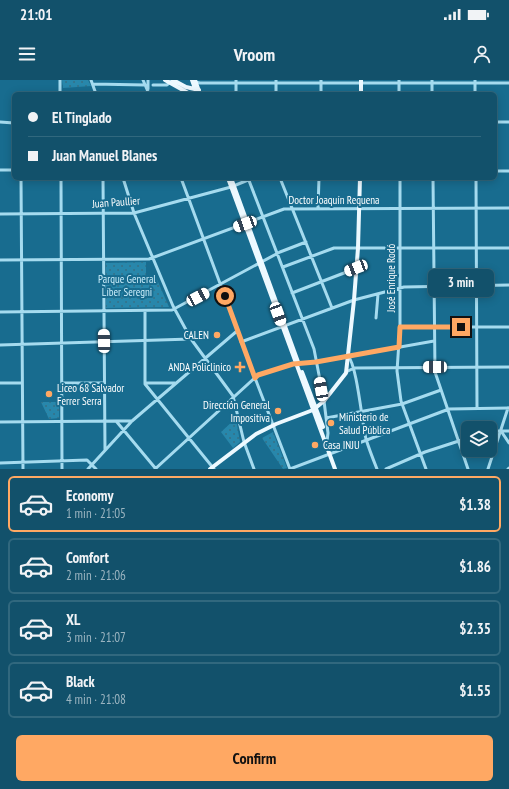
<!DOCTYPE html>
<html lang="en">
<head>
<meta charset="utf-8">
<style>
	body { margin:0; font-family:"PT Sans Narrow",sans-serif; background:#1b5771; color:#f1f3f6; height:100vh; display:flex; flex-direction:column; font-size:15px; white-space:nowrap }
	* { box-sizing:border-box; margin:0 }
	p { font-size:13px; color:#9cb5c1 }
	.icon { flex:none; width:22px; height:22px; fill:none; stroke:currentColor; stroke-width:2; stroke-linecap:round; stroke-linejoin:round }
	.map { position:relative; height:389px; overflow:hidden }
	.panel { display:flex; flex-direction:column; background:#12516b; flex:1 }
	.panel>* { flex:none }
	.top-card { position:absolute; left:12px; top:12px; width:485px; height:88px; border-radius:6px; box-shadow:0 2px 10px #0003,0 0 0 1px #31687e; display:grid; align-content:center; height:88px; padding:0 16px; background:#12516b }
	.controls { position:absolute; left:461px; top:341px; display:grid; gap:8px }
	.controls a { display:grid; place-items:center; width:36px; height:36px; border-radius:6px; background:#12516b; box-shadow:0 2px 10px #0003,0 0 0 1px #31687e; font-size:20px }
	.end { position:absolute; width:18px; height:18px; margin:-9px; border:5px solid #ffa863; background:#111; box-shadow:0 0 0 2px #111 }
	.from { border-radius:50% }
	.bubble { position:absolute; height:28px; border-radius:6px; background:#12516b; box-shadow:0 2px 10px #0003,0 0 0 1px #31687e; font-size:13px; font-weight:700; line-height:28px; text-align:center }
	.car { position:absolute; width:12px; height:24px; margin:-12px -6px; border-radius:5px; box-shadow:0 0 3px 1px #0007; background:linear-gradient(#fff 24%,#345 0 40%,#fff 0 76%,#345 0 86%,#fff 0) }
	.top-card b { display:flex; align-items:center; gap:14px; height:38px; font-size:15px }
	.top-card b+b { border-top:1px solid #31687e }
	.top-card i { width:10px; height:10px; background:#f1f3f6 }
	ul { padding:7px 0 0; list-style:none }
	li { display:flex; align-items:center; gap:12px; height:56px; margin:0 8px 6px; padding:0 8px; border:2px solid #31687e; border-radius:6px }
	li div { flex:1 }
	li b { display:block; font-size:15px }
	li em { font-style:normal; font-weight:700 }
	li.selected { border-color:#ffa863 }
	li>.icon { width:36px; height:36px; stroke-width:1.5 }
	.primary-button { display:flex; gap:8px; margin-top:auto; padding:8px 16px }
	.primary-button a { flex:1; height:46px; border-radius:6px; background:#ffa863; color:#111; font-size:16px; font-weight:700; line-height:46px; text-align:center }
	.status { display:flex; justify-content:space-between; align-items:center; height:28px; padding:0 20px; background:#12516b; direction:ltr }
	.status svg { height:11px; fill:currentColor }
	header { display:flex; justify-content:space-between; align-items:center; height:52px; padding:0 16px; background:#12516b; font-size:18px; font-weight:700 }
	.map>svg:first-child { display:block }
	.green { fill:url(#green-dots) }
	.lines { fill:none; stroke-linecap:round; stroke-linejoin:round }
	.minor { stroke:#a5dbef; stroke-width:3 }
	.major { stroke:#edf9ff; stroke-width:4 }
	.route { stroke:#ffa863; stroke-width:5 }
	.poi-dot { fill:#ffa863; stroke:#186c8f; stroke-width:1.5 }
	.labels { text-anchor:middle; stroke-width:4; stroke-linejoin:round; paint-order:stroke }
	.street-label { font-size:11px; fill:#fff; stroke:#186c8f }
	.park-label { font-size:11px; fill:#cbeefb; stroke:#186c8f }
	.poi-label { font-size:11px; fill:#fff; stroke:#186c8f; text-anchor:end }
</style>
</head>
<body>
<div class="status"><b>21:01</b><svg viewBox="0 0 49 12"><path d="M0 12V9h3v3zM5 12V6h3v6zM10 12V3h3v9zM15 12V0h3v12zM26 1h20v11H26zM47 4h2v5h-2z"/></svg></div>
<header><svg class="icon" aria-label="menu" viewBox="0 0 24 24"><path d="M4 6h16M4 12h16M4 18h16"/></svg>Vroom<svg class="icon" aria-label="person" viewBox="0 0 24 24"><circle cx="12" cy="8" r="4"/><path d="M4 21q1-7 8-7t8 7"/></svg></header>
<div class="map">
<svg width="509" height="389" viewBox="0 0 509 389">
	<defs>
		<pattern id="green-dots" width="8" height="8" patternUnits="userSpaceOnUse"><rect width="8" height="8" fill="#2887ab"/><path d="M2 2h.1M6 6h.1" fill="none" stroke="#366f85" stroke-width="1.8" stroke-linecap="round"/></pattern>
	</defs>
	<rect width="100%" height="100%" fill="#186c8f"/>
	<path class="green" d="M62 0H88L91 6 63 8Z
		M146 182V195H155L169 227 106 228V183Z
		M41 322H59V338L49 339Z
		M235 339H236L240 362 233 368 221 352Z
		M273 352 287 388 283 389 262 358Z"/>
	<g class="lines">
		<path class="minor" d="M60 0V14
			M91 0 96 14
			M143 0 149 14
			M148 0V9
			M236 0V14
			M276 0V14
			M399 0V14
			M432 0V14
			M475 0V14
			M195 2 200 3H509
			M93 4 145 5
			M153 5H167L172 0
			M321 14V0
			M0 42 14 43
			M495 42H509
			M0 90H14
			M495 91H509
			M21 98 23 389
			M61 98 62 389
			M103 98 105 370
			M123 98 134 133 173 226 191 259 233 316 244 362 254 389
			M181 98 255 298 290 389
			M248 98 314 269 324 321 328 353 327 361
			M280 98 332 228
			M400 98V247L397 291 401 321 426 389
			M433 98 435 292 468 389
			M476 98 477 328
			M318 129 319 98
			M0 134 134 133 231 107 253 98
			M0 180 149 179 284 129 509 128
			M283 187 334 168H509
			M292 213 357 188
			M145 231V304L214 389
			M0 232 172 230 280 172 306 162
			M376 238 378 214
			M400 247H509
			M241 262 354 220 404 207 509 205
			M0 265 191 259
			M348 276C357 285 362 343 366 359 369 369 373 379 377 389
			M346 292 354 288 509 287
			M0 303H22
			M63 303H104
			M145 303H175
			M326 338 402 324 441 310
			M116 341H132
			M0 342 116 341 156 389
			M501 351 509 363
			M490 352 497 351H509
			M0 383 87 380 96 389
			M88 389 132 341 237 251
			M155 389 258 295 293 284 316 282 434 261
			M290 389 449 329 509 328
			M386 389 425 372 468 358
			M488 389 508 328
			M508 389 509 388"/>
		<path class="major" d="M165 0 190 14
			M173 0 186 7 199 10
			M192 0 197 14
			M195 0 200 14
			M361 14V0
			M228 98 335 389
			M231 98 298 282
			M302 292 323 347
			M210 389 256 354 276 344 313 330 324 321 346 293 354 220 358 168 360 98"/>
	</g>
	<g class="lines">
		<path class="route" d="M225 216 255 298 258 295 293 284 316 282 399 267 400 247H461"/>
	</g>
	<g class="poi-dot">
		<circle cx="217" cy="255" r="4"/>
		<path d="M238 281h4v4h4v4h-4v4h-4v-4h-4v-4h4z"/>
		<circle cx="49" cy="314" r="4"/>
		<circle cx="278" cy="331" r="4"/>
		<circle cx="331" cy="343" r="4"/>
		<circle cx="315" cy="365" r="4"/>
	</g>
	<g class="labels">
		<g class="street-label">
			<text x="334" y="124">Doctor Joaquín Requena</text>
			<text transform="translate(116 122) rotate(-4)" y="4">Juan Paullier</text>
			<text transform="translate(391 198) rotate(-90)" y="4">José Enrique Rodó</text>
		</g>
		<g class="park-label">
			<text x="127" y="203">Parque General<tspan x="127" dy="13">Líber Seregni</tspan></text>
		</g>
		<g class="poi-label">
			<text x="209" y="259">CALEN</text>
			<text x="231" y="291">ANDA Policlinico</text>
			<text x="57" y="312" text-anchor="start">Liceo 68 Salvador<tspan x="57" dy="13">Ferrer Serra</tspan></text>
			<text x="270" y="329">Dirección General<tspan x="270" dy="13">Impositiva</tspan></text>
			<text x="339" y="341" text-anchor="start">Ministerio de<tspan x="339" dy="13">Salud Pública</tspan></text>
			<text x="323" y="369" text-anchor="start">Casa INJU</text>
		</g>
	</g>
</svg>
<div class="controls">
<a><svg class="icon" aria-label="layers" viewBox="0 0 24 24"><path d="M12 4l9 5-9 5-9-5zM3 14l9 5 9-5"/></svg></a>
</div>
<i class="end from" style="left:225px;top:216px"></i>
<i class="end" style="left:461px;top:247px"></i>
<div class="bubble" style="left:428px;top:189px;width:66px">3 min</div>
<i class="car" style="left:245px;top:144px;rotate:250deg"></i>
<i class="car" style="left:356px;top:188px;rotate:249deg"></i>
<i class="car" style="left:198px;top:217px;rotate:62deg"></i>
<i class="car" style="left:278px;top:234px;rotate:160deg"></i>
<i class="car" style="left:104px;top:261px;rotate:359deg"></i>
<i class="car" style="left:435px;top:287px;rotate:270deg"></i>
<i class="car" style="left:321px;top:309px;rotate:350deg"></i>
<div class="top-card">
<b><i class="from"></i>El Tinglado</b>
<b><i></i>Juan Manuel Blanes</b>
</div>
</div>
<section class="panel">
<ul>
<li class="selected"><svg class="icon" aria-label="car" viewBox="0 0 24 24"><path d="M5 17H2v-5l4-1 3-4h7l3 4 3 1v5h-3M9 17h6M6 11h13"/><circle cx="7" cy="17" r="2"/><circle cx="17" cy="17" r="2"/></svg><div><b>Economy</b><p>1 min · 21:05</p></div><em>$1.38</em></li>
<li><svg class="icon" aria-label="car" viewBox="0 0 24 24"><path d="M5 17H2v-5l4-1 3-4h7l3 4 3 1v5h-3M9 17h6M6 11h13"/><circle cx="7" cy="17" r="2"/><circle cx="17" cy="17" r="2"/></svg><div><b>Comfort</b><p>2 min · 21:06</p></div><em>$1.86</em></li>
<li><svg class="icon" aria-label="car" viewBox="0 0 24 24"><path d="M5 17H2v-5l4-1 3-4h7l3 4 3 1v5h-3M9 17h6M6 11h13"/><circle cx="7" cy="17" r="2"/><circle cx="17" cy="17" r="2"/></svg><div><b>XL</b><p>3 min · 21:07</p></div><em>$2.35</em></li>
<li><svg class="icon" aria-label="car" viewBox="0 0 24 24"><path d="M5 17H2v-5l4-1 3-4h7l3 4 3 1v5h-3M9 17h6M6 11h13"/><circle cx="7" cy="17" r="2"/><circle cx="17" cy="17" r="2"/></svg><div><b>Black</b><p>4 min · 21:08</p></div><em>$1.55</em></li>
</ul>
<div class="primary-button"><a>Confirm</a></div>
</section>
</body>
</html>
